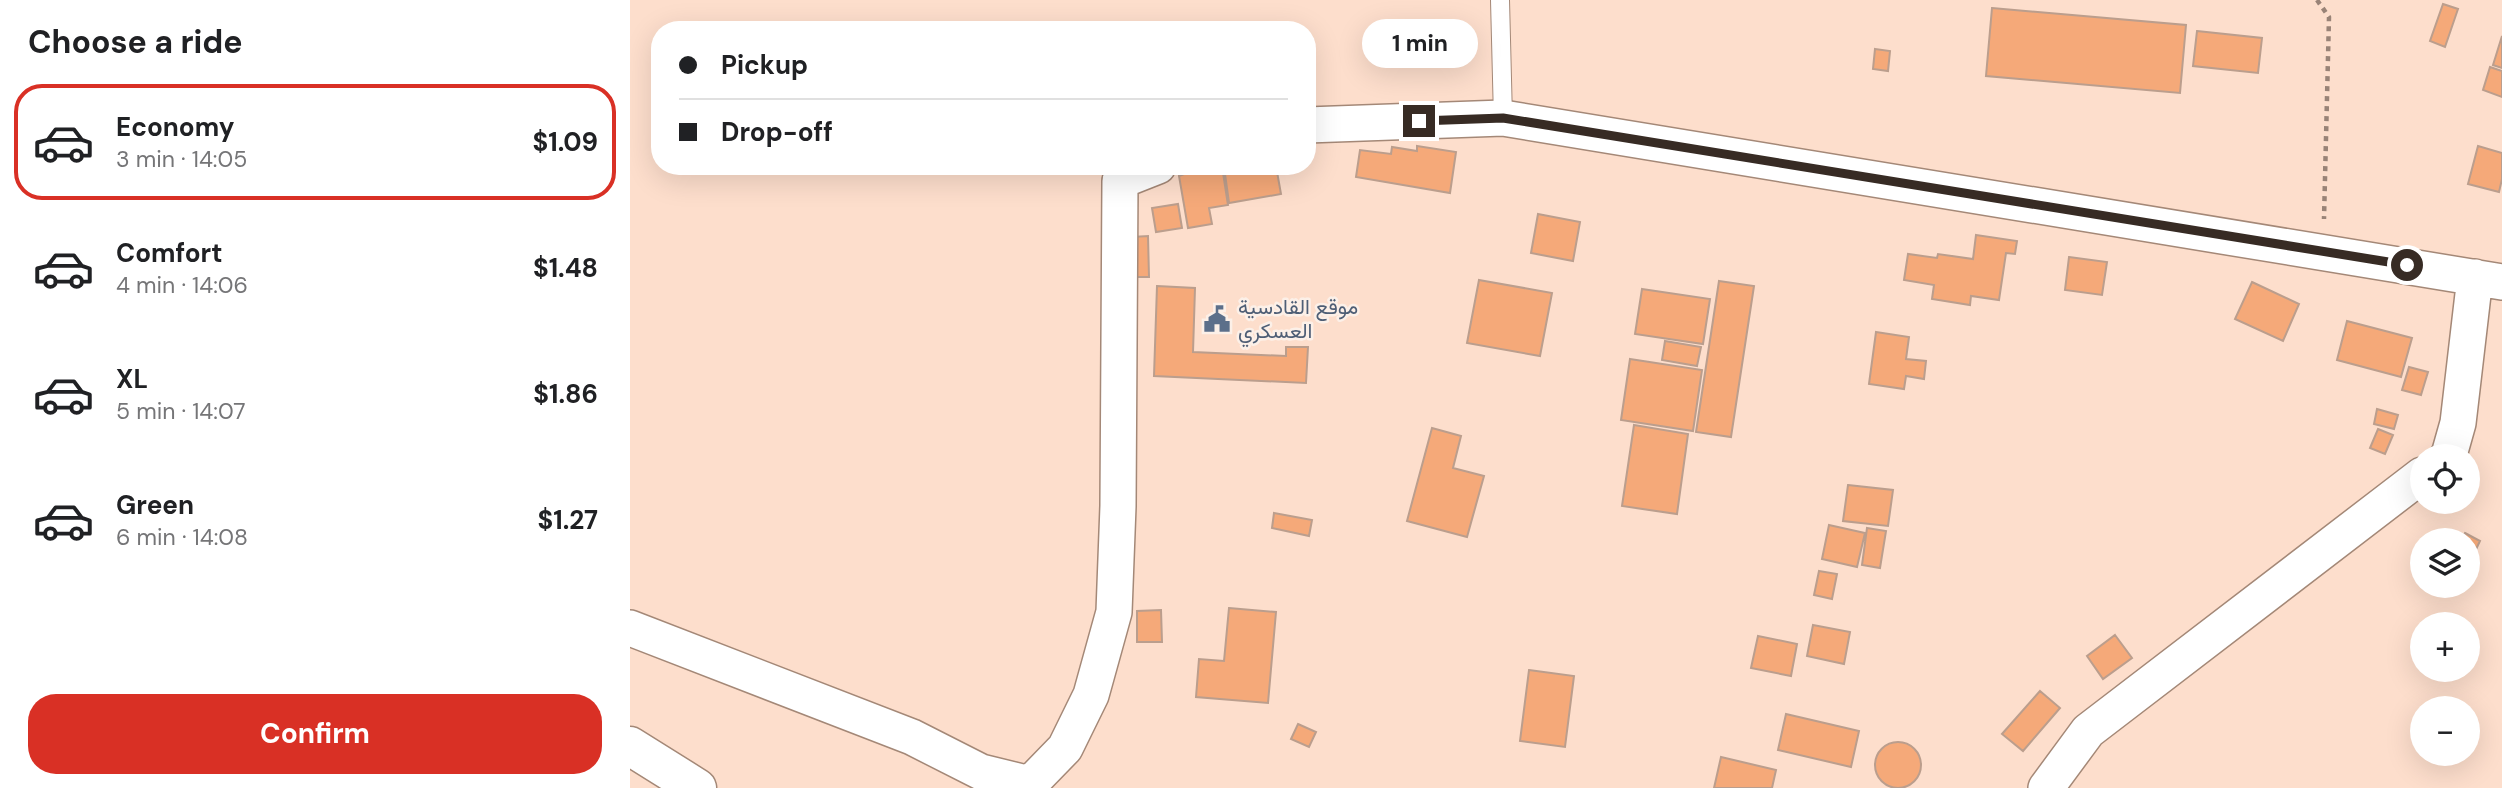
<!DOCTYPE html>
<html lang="en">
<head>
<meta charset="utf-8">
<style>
	body { margin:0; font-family:"DM Sans",Vazirmatn,sans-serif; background:#f2f2f2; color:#202124; height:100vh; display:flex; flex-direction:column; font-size:26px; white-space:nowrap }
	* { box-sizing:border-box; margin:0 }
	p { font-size:23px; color:#757577 }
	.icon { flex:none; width:38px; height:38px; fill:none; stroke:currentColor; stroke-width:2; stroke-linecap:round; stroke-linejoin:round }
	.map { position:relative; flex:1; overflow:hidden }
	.drawer { display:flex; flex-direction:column; background:#fff; width:630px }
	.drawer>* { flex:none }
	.top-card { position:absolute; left:21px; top:21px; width:665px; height:154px; border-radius:28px; box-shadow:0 7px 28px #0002; display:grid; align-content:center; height:154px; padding:0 28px; background:#fff }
	.tools { position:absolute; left:1780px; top:444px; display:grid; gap:14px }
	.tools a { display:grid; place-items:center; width:70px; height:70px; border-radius:50%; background:#fff; box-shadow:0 7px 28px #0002; font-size:35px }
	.end { position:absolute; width:32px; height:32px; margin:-16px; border:9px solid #372b24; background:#fff; box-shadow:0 0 0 4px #fff }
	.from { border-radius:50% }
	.bubble { position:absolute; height:49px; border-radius:24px; background:#fff; box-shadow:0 7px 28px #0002; font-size:23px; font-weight:700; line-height:49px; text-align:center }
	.top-card b { display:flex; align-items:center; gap:24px; height:66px; font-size:26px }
	.top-card b+b { border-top:2px solid #e0e0e0 }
	.top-card i { width:18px; height:18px; background:#202124 }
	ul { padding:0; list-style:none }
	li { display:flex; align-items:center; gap:21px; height:116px; margin:0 14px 10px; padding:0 14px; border:4px solid transparent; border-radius:28px }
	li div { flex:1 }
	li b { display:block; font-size:26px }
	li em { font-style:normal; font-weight:700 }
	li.active { border-color:#d93025 }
	li>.icon { width:63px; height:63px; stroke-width:1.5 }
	h2 { padding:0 28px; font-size:32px; line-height:84px }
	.primary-button { display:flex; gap:14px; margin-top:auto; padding:14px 28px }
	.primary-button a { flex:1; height:80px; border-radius:28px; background:#d93025; color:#fff; font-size:28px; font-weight:700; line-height:80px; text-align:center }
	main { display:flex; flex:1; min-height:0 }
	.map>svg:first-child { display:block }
	.building { fill:#f5a979; stroke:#bb9e8d; stroke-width:2 }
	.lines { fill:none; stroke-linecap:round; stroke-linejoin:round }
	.service-casing { stroke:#a48877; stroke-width:20 }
	.minor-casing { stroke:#a48877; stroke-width:38 }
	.tertiary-casing { stroke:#a48877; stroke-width:41 }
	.path { stroke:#998377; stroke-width:4.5; stroke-dasharray:5 5; stroke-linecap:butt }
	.service { stroke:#fff; stroke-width:18 }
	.minor { stroke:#fff; stroke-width:35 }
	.tertiary { stroke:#fff; stroke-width:38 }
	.route { stroke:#372b24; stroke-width:9 }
	.labels { text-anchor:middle; stroke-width:5; stroke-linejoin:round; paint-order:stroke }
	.service-label { font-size:21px; fill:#4e5e75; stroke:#fcf0e8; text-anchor:start }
</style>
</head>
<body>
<main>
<section class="drawer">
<h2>Choose a ride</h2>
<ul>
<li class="active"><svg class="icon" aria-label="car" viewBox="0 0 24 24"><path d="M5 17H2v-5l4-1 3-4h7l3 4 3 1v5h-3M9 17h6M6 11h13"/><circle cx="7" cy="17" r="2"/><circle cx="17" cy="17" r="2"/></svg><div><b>Economy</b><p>3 min · 14:05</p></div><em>$1.09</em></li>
<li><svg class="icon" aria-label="car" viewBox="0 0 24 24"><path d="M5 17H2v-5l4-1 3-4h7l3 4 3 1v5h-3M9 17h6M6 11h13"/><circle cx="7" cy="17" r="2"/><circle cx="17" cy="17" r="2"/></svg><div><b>Comfort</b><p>4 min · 14:06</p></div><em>$1.48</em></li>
<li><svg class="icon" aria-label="car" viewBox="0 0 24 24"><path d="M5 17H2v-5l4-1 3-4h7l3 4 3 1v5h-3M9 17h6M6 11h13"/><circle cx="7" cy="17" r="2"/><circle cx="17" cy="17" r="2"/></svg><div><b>XL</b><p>5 min · 14:07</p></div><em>$1.86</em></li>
<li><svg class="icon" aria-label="car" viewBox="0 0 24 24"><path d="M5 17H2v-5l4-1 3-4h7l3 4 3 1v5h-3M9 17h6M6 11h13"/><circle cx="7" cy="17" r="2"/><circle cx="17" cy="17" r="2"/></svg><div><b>Green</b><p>6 min · 14:08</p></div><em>$1.27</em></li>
</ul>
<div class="primary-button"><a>Confirm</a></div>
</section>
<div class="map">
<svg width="1872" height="788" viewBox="0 0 1872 788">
	<rect width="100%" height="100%" fill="#fddecc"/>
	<path class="building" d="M1813 4 1828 9 1815 47 1800 41Z
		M1362 8 1556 25 1550 93 1356 76Z
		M1567 31 1632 38 1628 73 1563 66Z
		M1872 36V68L1863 65Z
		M1245 49 1260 51 1258 71 1243 69Z
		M1860 67 1872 71V97L1853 90Z
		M787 146 826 152 820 193 726 177 730 150 761 154 762 147 787 151Z
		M1848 146 1872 153V179L1869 192 1838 184Z
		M575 166H592L598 205 579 208 582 224 558 228 549 176Z
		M638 166H646L651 194 599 203 595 174Z
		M548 204 552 228 526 232 522 208Z
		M908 214 950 222 943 261 901 253Z
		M1346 235 1387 241 1385 254 1376 253 1369 300 1341 296 1340 305 1302 299 1304 285 1274 280 1278 254 1307 258 1308 254 1343 259Z
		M518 236 519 277H504L502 237Z
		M1439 257 1477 262 1472 295 1435 290Z
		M849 280 922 293 910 356 837 343Z
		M1089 281 1124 286 1101 437 1066 432Z
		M1622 282 1669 304 1653 341 1605 319Z
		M527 286 565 288 563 352 656 356V347H678L676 383 524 376Z
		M1012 289 1080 299 1073 344 1005 334Z
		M1717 321 1782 338 1771 377 1707 360Z
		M1246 332 1279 337 1276 359 1296 361 1294 379 1276 376 1274 389 1239 384Z
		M1035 341 1071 347 1067 366 1032 360Z
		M1000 359 1072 370 1063 431 991 420Z
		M1779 367 1798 372 1791 395 1772 390Z
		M1747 409 1768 415 1764 429 1744 424Z
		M1004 425 1058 434 1047 514 992 506Z
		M802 428 831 436 823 468 854 476 837 537 777 521Z
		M1748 429 1763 435 1755 454 1740 448Z
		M1218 485 1263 490 1258 526 1213 521Z
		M644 513 682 520 679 536 642 528Z
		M1199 525 1235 533 1227 567 1192 559Z
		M1237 528 1256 531 1250 568 1232 565Z
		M1835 533 1850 541 1842 558 1838 556V541H1831Z
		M1189 571 1207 574 1202 599 1184 595Z
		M599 608 646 612 638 703 566 697 569 659 594 661Z
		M531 610 532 642H507V611Z
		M1183 625 1220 632 1214 664 1177 656Z
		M1485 635 1502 658 1473 679 1457 656Z
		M1128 636 1167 644 1161 676 1121 668Z
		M899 670 944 676 935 747 890 741Z
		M1410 691 1430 708 1393 751 1372 734Z
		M1156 714 1229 731 1221 767 1148 750Z
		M668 724 686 732 679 747 661 739Z
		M1245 765a23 23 0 1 1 46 0a23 23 0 1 1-46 0Z
		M1091 757 1146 770 1142 788H1084Z"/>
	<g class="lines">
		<defs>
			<path id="service" d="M870 0 873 118"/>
			<path id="minor" d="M677 125 873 118 1872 282
				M1817 457 1819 455 1828 423 1845 277
				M0 628 282 737 351 772 400 784 435 748 461 695 484 612 488 506 490 181 528 166
				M1416 788 1458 731 1792 475"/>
			<path id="tertiary" d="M0 746 67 788"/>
		</defs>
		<use href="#service" class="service-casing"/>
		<use href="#minor" class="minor-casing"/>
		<use href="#tertiary" class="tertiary-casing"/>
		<path class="path" d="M1687 0 1699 17 1694 219"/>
		<use href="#service" class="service"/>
		<use href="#minor" class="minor"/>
		<use href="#tertiary" class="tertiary"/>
	</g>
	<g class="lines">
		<path class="route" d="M789 121 873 118 1777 265"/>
	</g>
	<defs>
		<symbol id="civic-bare" viewBox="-9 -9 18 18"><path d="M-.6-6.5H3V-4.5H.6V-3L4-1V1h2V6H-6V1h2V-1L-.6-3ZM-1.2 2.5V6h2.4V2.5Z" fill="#5c6f8a" stroke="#fcf0e8" stroke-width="2.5" paint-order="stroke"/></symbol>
	</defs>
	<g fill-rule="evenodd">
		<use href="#civic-bare" x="568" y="300" width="38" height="38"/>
	</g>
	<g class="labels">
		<g class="service-label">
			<text x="608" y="314">موقع القادسية<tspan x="608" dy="24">العسكري</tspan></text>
		</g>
	</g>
</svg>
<div class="tools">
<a><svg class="icon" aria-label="locate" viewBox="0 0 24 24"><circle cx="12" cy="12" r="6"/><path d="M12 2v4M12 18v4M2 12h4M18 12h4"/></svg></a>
<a><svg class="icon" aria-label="layers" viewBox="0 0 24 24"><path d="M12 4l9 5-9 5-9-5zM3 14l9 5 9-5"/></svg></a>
<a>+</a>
<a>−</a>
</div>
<i class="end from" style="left:1777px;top:265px"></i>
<i class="end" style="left:789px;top:121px"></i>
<div class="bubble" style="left:732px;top:19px;width:116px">1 min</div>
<div class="top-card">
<b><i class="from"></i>Pickup</b>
<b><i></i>Drop-off</b>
</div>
</div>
</main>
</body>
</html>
